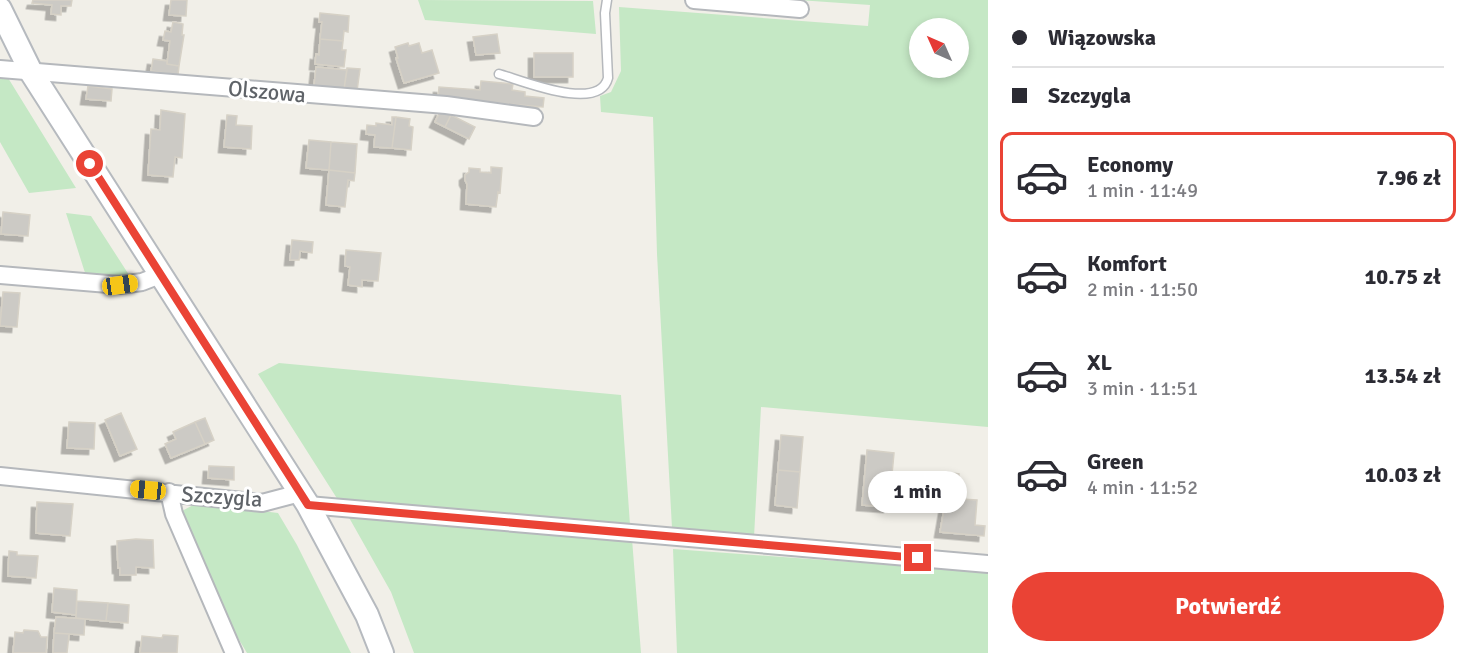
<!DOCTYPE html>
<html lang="pl">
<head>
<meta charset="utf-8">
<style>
	body { margin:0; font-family:Signika,sans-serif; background:#f7f7f7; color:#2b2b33; height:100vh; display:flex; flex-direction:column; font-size:22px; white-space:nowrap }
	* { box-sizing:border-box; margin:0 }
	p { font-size:20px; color:#7c7c81 }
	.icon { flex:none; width:33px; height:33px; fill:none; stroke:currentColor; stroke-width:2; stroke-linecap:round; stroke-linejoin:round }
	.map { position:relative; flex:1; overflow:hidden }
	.side { display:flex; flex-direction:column; background:#fff; width:480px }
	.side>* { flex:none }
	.banner { display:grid; align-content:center; height:132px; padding:0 24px; background:#fff }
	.needle { width:39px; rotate:315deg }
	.buttons { position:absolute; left:909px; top:18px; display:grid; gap:12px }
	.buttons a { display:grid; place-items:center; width:60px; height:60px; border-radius:50%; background:#fff; box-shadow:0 3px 9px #0003; font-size:30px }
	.end { position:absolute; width:27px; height:27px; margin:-14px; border:8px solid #ea4335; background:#fff; box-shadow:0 0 0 3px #fff }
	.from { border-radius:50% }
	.bubble { position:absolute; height:42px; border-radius:21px; background:#fff; box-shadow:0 3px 9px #0003; font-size:20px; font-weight:800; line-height:42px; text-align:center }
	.car { position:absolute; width:18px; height:36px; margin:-18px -9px; border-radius:8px; box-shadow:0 0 4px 2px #0007; background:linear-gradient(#f5c518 24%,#345 0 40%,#f5c518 0 76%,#345 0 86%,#f5c518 0) }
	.banner b { display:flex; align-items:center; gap:21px; height:57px; font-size:22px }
	.banner b+b { border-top:2px solid #e1e1e2 }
	.banner i { width:15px; height:15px; background:#2b2b33 }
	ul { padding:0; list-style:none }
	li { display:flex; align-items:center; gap:18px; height:90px; margin:0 12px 9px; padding:0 12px; border:3px solid transparent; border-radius:12px }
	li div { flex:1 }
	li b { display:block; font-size:22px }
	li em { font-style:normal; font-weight:800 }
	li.current { border-color:#ea4335 }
	li>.icon { width:54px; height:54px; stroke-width:1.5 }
	.primary-button { display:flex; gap:12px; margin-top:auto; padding:12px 24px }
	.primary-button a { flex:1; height:69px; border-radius:36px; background:#ea4335; color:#fff; font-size:24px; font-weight:800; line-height:69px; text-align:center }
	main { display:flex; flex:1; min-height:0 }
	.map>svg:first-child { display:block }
	.green { fill:#c5e8c5; fill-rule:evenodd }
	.building { fill:#cccac5; stroke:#d6d1c6; stroke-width:1.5; filter:url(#shadow) }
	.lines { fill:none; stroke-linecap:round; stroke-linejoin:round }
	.service-casing { stroke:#b5b8bc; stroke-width:11 }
	.minor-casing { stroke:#b5b8bc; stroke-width:20 }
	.secondary-casing { stroke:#b6babf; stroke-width:26 }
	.service { stroke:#fff; stroke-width:8 }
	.minor { stroke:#fff; stroke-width:16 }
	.secondary { stroke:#fff; stroke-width:22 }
	.route { stroke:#ea4335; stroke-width:8 }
	.labels { text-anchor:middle; stroke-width:6; stroke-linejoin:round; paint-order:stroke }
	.street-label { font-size:22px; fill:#5f6368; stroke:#fff }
</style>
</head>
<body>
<main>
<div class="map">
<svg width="988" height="653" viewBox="0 0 988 653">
	<defs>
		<filter id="shadow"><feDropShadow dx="-5.5" dy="5.5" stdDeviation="0" flood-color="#0004"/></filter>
	</defs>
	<rect width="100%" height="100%" fill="#f1efe8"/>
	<path class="green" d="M418 0 593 1 596 34 425 20Z
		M798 0H988V427L761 407 754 537 672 528 657 254 653 117 601 112 600 96 611 92 621 71 619 7 868 26 870 5ZM920 28H958V68H920Z
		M5 73 76 188 29 193 0 142V76Z
		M66 213 91 216 131 278 86 276Z
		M279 363 621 395 630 525 338 500 258 374Z
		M197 503 278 513 297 545 351 653H247L232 628 182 511Z
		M347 514 632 539 641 653H414L391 592Z
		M673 549 988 572V653H677Z"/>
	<path class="building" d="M33 0H72L71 6H61V15L51 14 52 5 32 3Z
		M171 0H187L186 16 169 15Z
		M320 13 349 16 348 32 344 31 343 41 320 39 322 22H319Z
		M173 22 183 24 182 35H184L179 66 167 64 170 41 163 40 165 31 171 32Z
		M497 34 500 53 476 55 473 37Z
		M320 39 343 41 342 50H346L344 67 315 64 316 54 319 55Z
		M408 43 409 46 419 43 422 53 432 50 439 73 404 83 396 58H398L395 47Z
		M534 53H573V77H534Z
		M153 59 167 61V64L179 66 178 75 151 71Z
		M316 67 347 70 344 89 314 86Z
		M347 68 360 69 357 91 344 89Z
		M481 81 513 84 512 90 525 92V96L544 98 543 107 438 98 439 87 480 90Z
		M88 86 112 89 111 101 86 99Z
		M161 110 185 114 182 158 175 157 173 177 148 175 151 129 160 130Z
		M441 110 451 115 445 127 435 122Z
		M227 115 237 116 236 125 252 126 251 149 224 147Z
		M451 115 475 127 469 139 445 127Z
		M392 117H396L392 148 374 147 375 135 366 134 367 125 376 126V123L392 125Z
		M396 117 410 119 409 126 413 127 411 150 392 148Z
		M309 140 331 142 329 170 306 168Z
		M331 142 357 144 355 173 329 170Z
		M491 167 502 168 500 193 498 192 496 207 466 204 467 184 465 180V175L469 172V168L480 169V172L491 173Z
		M329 170 355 173 354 181 348 180 345 207 326 205Z
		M3 212 30 215 28 236 1 234Z
		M292 240 313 242 312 253 300 251 299 260H290Z
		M346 250 381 253 378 281 362 280V287L348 285 350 267 345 266Z
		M3 292 20 293 17 327 0 326Z
		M121 413 137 449 120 456 105 420Z
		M205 418 214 440 205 444 195 422Z
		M69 422 95 423 94 449 67 448Z
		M195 422 205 444 171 458 165 444 176 439 173 432Z
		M781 435 803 437 800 472 778 470Z
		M867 450 894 453 889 507 862 505Z
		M209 466 234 467V480L208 478Z
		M778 470 800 472 797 508 775 505Z
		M946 472 959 474 958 484H962L961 499 977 500 975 525 985 526 984 536 940 532 946 498H944Z
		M37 502 73 504 70 536 36 533Z
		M136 539 153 540 154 568 136 567V575H120V568H118L117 541Z
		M9 551 17 552V555L38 556 36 578 8 576Z
		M54 588 77 590 76 615 52 612Z
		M77 601 108 603 106 621 76 618Z
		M108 603 129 605 128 623 106 621Z
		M56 617 85 619 84 635 54 633Z
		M24 630 38 631 41 637H47L46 653H13L15 632 23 633Z
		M54 633 69 634 67 653H53Z
		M163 635 178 636 177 653H140L142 636 162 638Z"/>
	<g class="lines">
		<defs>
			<path id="service" d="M499 74C521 80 599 113 608 78L605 13 607 0"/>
			<path id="minor" d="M694 0 800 9
				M0 69 446 105 534 117
				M0 275 120 285 142 282 160 275
				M0 476 262 503 300 493
				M169 492 174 514 234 653
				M308 505 988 564"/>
			<path id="secondary" d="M0 9 31 72 308 505 367 615 382 653"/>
		</defs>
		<use href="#service" class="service-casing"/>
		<use href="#minor" class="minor-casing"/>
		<use href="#secondary" class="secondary-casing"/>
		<use href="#service" class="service"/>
		<use href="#minor" class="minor"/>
		<use href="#secondary" class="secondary"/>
	</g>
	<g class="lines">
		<path class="route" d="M90 164 308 505 918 558"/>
	</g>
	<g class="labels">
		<g class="street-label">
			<text transform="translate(267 91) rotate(5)" y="8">Olszowa</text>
			<text transform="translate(222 496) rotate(4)" y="8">Szczygla</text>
		</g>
	</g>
</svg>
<div class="buttons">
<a><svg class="needle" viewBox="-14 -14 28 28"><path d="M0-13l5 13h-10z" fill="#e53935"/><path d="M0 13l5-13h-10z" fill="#7c7c81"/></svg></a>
</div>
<i class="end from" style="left:90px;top:164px"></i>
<i class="end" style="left:918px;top:558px"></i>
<div class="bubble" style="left:868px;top:471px;width:99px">1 min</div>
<i class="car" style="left:120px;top:285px;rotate:82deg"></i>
<i class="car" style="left:148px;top:490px;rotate:276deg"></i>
</div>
<section class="side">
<div class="banner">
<b><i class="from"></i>Wiązowska</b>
<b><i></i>Szczygla</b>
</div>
<ul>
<li class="current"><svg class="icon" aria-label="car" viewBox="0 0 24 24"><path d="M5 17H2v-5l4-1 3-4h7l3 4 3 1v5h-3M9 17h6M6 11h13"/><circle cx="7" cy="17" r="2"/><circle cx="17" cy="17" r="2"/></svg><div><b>Economy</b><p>1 min · 11:49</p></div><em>7.96 zł</em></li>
<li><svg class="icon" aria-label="car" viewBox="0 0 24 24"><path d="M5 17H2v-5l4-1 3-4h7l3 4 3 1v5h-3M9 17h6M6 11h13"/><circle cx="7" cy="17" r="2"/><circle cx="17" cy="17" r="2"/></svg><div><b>Komfort</b><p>2 min · 11:50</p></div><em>10.75 zł</em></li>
<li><svg class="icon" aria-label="car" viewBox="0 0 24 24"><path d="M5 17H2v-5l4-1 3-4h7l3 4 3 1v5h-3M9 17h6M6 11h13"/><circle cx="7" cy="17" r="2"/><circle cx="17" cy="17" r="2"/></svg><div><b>XL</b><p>3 min · 11:51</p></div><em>13.54 zł</em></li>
<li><svg class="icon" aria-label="car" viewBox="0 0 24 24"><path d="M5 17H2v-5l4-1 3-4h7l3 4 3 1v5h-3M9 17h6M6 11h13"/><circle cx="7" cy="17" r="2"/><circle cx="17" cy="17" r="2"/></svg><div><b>Green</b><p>4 min · 11:52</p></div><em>10.03 zł</em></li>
</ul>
<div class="primary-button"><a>Potwierdź</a></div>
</section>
</main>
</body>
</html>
